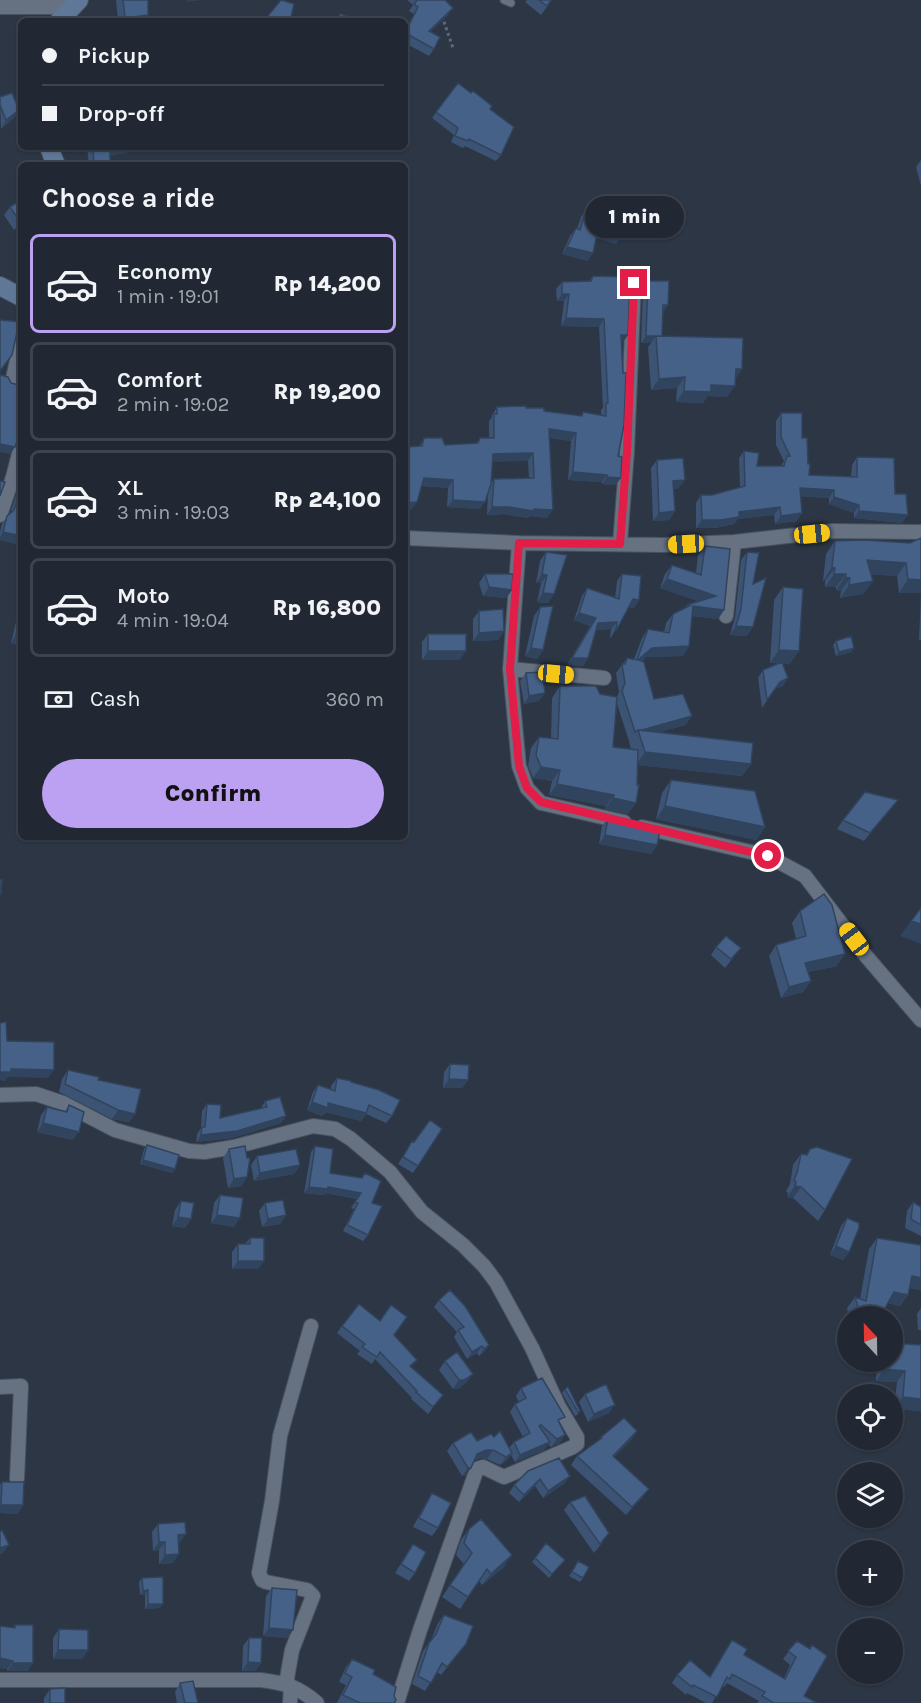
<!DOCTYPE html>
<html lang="en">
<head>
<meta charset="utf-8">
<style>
	body { margin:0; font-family:Karla,sans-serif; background:#2d3440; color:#f1f3f6; height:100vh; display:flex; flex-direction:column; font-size:22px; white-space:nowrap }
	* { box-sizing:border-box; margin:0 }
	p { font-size:20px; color:#a2a6ac }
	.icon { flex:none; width:33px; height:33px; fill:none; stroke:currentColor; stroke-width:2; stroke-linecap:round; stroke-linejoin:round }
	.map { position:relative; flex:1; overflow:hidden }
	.sheet { position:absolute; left:18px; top:162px; width:390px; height:678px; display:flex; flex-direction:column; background:#212834; border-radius:9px; box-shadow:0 2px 4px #0004,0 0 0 2px #3e444f }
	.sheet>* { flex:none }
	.hud { position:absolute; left:18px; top:18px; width:390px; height:132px; border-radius:9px; box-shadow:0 2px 4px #0004,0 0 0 2px #3e444f; display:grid; align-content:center; height:132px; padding:0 24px; background:#212834 }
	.needle { width:39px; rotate:338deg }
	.tools { position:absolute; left:837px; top:1306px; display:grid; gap:12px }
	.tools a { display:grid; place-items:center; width:66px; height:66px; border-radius:50%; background:#212834; box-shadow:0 2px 4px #0004,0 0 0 2px #3e444f; font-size:30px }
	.end { position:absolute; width:27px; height:27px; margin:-14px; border:8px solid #e11d48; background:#fff; box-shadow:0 0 0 3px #fff }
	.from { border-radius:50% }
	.bubble { position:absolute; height:42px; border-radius:21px; background:#212834; box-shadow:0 2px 4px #0004,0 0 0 2px #3e444f; font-size:20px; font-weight:800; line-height:42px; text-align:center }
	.car { position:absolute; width:18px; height:36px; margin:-18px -9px; border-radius:8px; box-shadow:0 0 4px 2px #0007; background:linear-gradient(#f5c518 24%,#345 0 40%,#f5c518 0 76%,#345 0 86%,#f5c518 0) }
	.hud b { display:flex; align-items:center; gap:21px; height:57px; font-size:22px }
	.hud b+b { border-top:2px solid #3e444f }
	.hud i { width:15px; height:15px; background:#f1f3f6 }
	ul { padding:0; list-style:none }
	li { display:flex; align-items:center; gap:18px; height:99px; margin:0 12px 9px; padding:0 12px; border:3px solid #3e444f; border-radius:9px }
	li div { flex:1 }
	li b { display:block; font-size:22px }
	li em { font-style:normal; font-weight:800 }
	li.current { border-color:#bca0f2 }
	li>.icon { width:54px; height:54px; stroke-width:1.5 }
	h2 { padding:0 24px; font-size:27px; line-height:72px }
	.pay { display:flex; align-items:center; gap:15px; height:66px; padding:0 24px; font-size:22px }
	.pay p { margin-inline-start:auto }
	.button { display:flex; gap:12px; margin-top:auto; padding:12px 24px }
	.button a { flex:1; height:69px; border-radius:36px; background:#bca0f2; color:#111; font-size:24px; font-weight:800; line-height:69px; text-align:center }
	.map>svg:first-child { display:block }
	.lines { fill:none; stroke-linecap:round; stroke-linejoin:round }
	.lane-casing { stroke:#49525e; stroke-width:9 }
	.street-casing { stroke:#49525e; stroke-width:16 }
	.secondary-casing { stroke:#49525e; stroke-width:20 }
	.path { stroke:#5f6875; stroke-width:3; stroke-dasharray:3 3; stroke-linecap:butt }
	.lane { stroke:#667282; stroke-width:7 }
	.street { stroke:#667282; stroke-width:14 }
	.secondary { stroke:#607898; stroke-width:18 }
	.wall { fill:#3c5374; fill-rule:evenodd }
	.shaded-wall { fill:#31445e }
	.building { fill:#466187; stroke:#31445e; stroke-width:1.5 }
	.route { stroke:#e11d48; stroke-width:8 }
</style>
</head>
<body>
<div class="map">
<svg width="921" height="1703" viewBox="0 0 921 1703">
	<rect width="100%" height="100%" fill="#2c3645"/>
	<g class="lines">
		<defs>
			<path id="lane" d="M504 0 511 3"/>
			<path id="street" d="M0 7H71
				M12 383 21 342
				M0 515 13 477 21 446
				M405 538 519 543 662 545 734 542 832 531 921 532
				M519 543 510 669 604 678
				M620 544 627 452 634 283
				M726 616 734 542
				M510 669 519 766 527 788 541 803 624 822
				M642 827 768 856 805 876 866 956 921 1020
				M0 1095 36 1094 63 1103 115 1130 189 1151 204 1152 234 1147 313 1126 335 1129 351 1139 390 1172 422 1212 463 1245 484 1266 496 1282 532 1348 558 1405 577 1437V1444L573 1447 504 1477 483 1467 477 1469 420 1630 397 1703
				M0 1387 21 1386 17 1479
				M0 1680H261C285 1683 299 1687 317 1703
				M286 1684 292 1650 313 1596 307 1590 266 1582 262 1580 259 1573 272 1501 280 1436 311 1326
				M290 1703 291 1686"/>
			<path id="secondary" d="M59 21 79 0
				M49 147 56 165
				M0 286 21 297"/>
		</defs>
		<use href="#lane" class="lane-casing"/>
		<use href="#street" class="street-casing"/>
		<use href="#secondary" class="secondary-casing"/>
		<path class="path" d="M442 16 453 48"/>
		<use href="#lane" class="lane"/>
		<use href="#street" class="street"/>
		<use href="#secondary" class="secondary"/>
	</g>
	<path class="wall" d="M116 0H148L144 21H118Z
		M407 0H445L448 15 430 32 434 49 429 56 405 43V30L414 14 409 11 413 5Z
		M527 0H552L541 15 525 2Z
		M458 83 490 109 501 155 496 161 465 146 463 148 451 142 454 135 432 118Z
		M0 97 19 110 13 119 1 129Z
		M87 147H131L127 153 110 155V165H89Z
		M921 160V186L916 167Z
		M21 200V226L14 230 4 215 10 207Z
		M586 210 606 216 608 213 621 236 616 244 597 238 588 261 562 254 570 236 576 228 577 229 581 217Z
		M593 276 628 335 623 342H622L618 456 621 478 615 485 602 484V482L568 480 571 441 550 438 547 518 530 516 528 518 504 514 487 515 488 492 480 509 447 507 448 488 422 486 412 509 405 510V447H419L424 438 445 445 477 443 480 438H489V421L492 417V415L497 407 526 408 581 416 583 412 601 415V410L603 408 599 327 561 326 564 301H557L556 289 562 282 589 281ZM492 461H528L529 478 494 479 491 483Z
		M648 281 663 313 662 336 742 369 735 379 727 397 708 396 703 403 676 402 677 388 651 390 648 347 651 343H641L643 288Z
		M781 413 802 438 808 464 809 475 851 477 852 465 857 457 895 494 902 523 854 518V513L829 504V498L800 496 797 521 775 524 774 515 738 519 734 524 715 528H696V503L701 495H712L740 487 739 458 744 451 757 466H781L784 461 776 445V421Z
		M657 460 679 488 673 489 670 520 653 521 651 468Z
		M21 488V545L0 540V532L2 524 10 514 16 495Z
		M921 538V640H919L921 593H899L897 576 871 574 873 581 863 594 840 598 841 591 836 590V587H825V581H823L826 554 835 541 910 543Z
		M705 546 724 610 718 619 692 616 689 646 683 656 646 657 642 661 654 699 692 716 685 725 660 732 751 764 742 776 638 765 628 814 605 809 606 806 549 795 552 781 533 778 528 766 531 748 539 737 551 739 552 698 560 686 617 697 619 692 616 673 627 658 634 659 642 638 648 629 664 632 666 623 673 614 685 608 687 605 698 601 660 588 665 574 672 565 696 573 698 555ZM617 704 629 741H630L629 742 631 749 613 747Z
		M546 552 554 594 548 603 537 602 541 583H536L540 561Z
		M747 552 753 584 747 636 730 635 735 617 741 560Z
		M485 574 512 590 506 598 483 596 479 583Z
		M622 574 639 600 634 608 629 607 610 639 611 629 596 630 588 658 583 666 567 665 590 626 574 620 582 596 587 588 615 598 617 581Z
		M783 587 790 664 782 663 783 686 775 689 762 708 758 678 763 670 779 663H770L774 600Z
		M540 607 543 650 537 659 525 656 534 616Z
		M479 611 504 631 498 640 473 641V619Z
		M21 612V646L11 643 16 622 20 617Z
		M428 634 460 660H422V642Z
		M836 641 854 648 851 652 836 656 833 645Z
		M526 673 545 693 539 701 524 704 520 681Z
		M671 780 757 840 656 819 662 793Z
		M892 808 864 841 837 829 843 820Z
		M608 818 657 845 651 854 599 844 602 826Z
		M800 911 837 966 808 972 811 981 803 992 781 998 769 956 776 945 796 939 792 923Z
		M716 947 741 948 725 968 711 955Z
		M450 1064 468 1080 462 1088H443L444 1072Z
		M68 1070 98 1080 135 1114 129 1122 112 1119 59 1092 62 1079Z
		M337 1078 351 1082 392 1116 386 1123 366 1114 361 1121 326 1112 322 1116 307 1110 313 1092 318 1085 331 1089V1086Z
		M265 1101 286 1116 281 1123 232 1138 196 1142 197 1134 201 1128 202 1111 207 1104 220 1118 261 1108Z
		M69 1105 73 1140 37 1132 41 1115 47 1107 65 1111Z
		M442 1129 413 1173 398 1164 412 1141 414 1142Z
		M147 1145 175 1169 172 1173 140 1164 144 1149Z
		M315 1146 330 1173 361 1178 365 1173 372 1203 368 1235 363 1241 343 1231 354 1209 351 1208 357 1199 325 1193 324 1195 304 1193 311 1152Z
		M229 1149 247 1158V1177L241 1186 228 1188 223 1158Z
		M810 1149 825 1210 818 1221 793 1198 787 1197 788 1193 786 1191 790 1184 793 1165 801 1154 806 1155Z
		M257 1156 300 1165 294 1174 254 1181 251 1165Z
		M220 1195 234 1227 211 1223 214 1203Z
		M181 1201 191 1219 185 1228 172 1226 175 1210Z
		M913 1202 921 1207V1236L905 1228 907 1211Z
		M265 1203 286 1215 280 1224 262 1227 259 1211Z
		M847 1218 849 1252 843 1260 830 1255 841 1226Z
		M250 1238 264 1261 258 1269H232V1252L238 1244H245Z
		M877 1238 921 1245V1290L909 1288 908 1295 900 1306 888 1303 880 1317H848V1335L841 1323 848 1313 847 1308 855 1297 860 1299 869 1249Z
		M439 1300 489 1345 484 1352 479 1356 477 1353 467 1359 454 1337 457 1332 434 1307Z
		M921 1308V1330H918L917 1314Z
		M342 1326 394 1335 411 1367 443 1395 428 1414 411 1399 412 1398 375 1359 372 1364 357 1354 360 1351 337 1333Z
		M921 1345V1411L894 1409 897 1382 876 1381 877 1362H892Z
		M445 1361 467 1382 458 1389H453L439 1370Z
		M521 1388 559 1424 560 1443 551 1447 548 1444 544 1450 515 1462 511 1455 506 1461 500 1465 487 1459 480 1458 474 1461 471 1468 465 1476H462L447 1451 453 1443 477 1441 509 1448 514 1442 523 1437 510 1412 515 1404 519 1402 516 1396Z
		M565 1389 580 1411 577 1415 575 1416 562 1393Z
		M585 1394 609 1413 588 1422 579 1402Z
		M637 1431 631 1440 614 1457 643 1497 626 1515 571 1465 577 1456 598 1441 601 1437Z
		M528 1471 565 1483 543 1498 535 1486 519 1502 509 1493 514 1485Z
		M2 1482 23 1505 17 1514 0 1513V1485Z
		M432 1493 438 1528 432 1536 413 1527 427 1501Z
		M570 1502 603 1542 594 1553 564 1510Z
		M158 1524 180 1543H178L173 1563 159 1564V1550L153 1551 152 1532Z
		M469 1529 504 1567 482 1585 479 1581 460 1609 442 1597 464 1564 456 1555 461 1540Z
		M546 1543 565 1560 549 1578 532 1562Z
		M413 1544 415 1573 409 1581 395 1573Z
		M578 1561 583 1578 580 1582 569 1576Z
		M142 1578 160 1608 145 1609V1595H140L139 1582Z
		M272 1588 293 1630 287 1638 263 1636 266 1596Z
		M444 1615 460 1652 441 1675 437 1672 425 1691 412 1684 423 1651 431 1640 438 1623Z
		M15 1625 28 1671H7V1669L0 1668V1626L12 1628Z
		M59 1629 88 1650 82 1659H53V1638Z
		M249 1638 261 1663 255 1671H242L243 1646Z
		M732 1640 744 1655 784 1678 790 1665 783 1659 797 1641 804 1696 817 1703H757L759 1701 727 1683 724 1687 722 1686 712 1703H706L687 1693 686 1695 672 1683 677 1675 710 1676Z
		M352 1659 373 1674 394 1696V1703H337L346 1685 339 1682 346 1667Z
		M180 1683 198 1703H177L175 1692Z
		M50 1689 65 1703H44V1698Z"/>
	<path class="shaded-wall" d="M188 0H202L186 2Z
		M453 8 448 15 424 38 429 31Z
		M148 15 144 21H122L125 18Z
		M267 17 280 21H265Z
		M19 110 13 119 1 129 6 120Z
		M124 147H131L127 153 105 155 110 148Z
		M21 221V226L14 230 20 222Z
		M598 229 621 236 616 244 593 237Z
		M567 247 593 253 588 261 562 254Z
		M562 294H569L564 301H557Z
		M663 305H668L663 313Z
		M566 318 604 319 599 327 561 326Z
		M20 328H21L20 333 15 336Z
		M621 335H628L623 342H616Z
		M646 336H656L651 343H641Z
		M736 369H742L735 380Z
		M685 377 677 388 651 390 659 379Z
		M711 385 735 386 727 397 708 396 703 403 676 402 684 391Z
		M549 429 576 433 571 441 544 437Z
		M0 444 15 447 10 454 0 452Z
		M533 453 528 461 487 462 493 454Z
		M573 472 607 475 602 482 568 480Z
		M607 477 621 478 615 485 602 484Z
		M424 478 453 480 448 488 419 485Z
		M685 480 679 488 667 489 673 481Z
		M800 488 834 490 829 498 794 496Z
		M834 497 859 505 854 513 829 504Z
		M453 500 485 502 480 509 447 507Z
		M417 502 412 509 405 510V503Z
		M492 507H509L553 510 547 518 530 516 528 518 504 514 487 515Z
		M780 507 774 515 738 519 734 524 715 528H696L702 520 739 512Z
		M675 511 670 520 653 521 659 513Z
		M859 511 908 515 902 523 854 518Z
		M802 513 797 521 775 524 781 516Z
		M3 532 21 536V545L0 540V537Z
		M867 560 906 563 897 576 858 574Z
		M832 567 835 568 825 581H823Z
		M542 574 547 575 541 583H536Z
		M834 574H846L836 587H825Z
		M845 577 850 578 841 591 836 590Z
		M667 579 716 596 709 605 660 588Z
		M908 579 921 580V593H899Z
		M873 581 863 594 840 598 849 585Z
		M489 587 512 590 506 598 483 596Z
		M543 593 554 594 548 603 537 602Z
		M633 599 639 600 634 608 628 607Z
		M693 606 724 610 718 619 686 615Z
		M579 613 596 618 590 626 574 620Z
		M617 622 611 629 593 630 598 623Z
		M736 626 753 627 747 636 730 635Z
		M504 631 498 640 473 641 479 633Z
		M16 635 21 636V646L11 643Z
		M689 646 683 656 646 657 631 669 638 660 652 648Z
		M531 648 543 650 537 659 525 656Z
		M854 648 851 652 836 656 839 652Z
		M779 650 799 651 790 664 770 663Z
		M428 651H466L460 660H422Z
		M572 658H588L583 666 567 665Z
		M788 678 783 686 775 689 780 682Z
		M545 693 539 701 524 704 529 696Z
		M692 716 685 725 640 738 638 731Z
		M645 752 751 764 742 776 636 765Z
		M541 767 560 770 552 781 533 778Z
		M557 784 614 795 606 806 549 795Z
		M613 798 636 803 628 814 605 809Z
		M898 800 892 808 864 841 870 833Z
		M665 806 765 827 757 840 656 819Z
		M605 835 657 845 651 854 599 844Z
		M911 921 921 924V944L900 936Z
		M845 954 837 966 798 974 805 963Z
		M811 981 803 992 781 998 789 987Z
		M11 1069 54 1070 48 1078 8 1077 5 1081 0 1080V1072Z
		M449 1079 468 1080 462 1088H443Z
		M312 1102 328 1103 366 1113 361 1121 326 1112 322 1116 307 1110Z
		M118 1110 135 1114 129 1122 112 1119Z
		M286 1116 281 1123 232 1138 196 1142 201 1135Z
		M43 1123 79 1132 73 1140 37 1132Z
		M143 1160 175 1169 172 1173 140 1164Z
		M300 1165 294 1174 254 1181 260 1173Z
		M247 1177 241 1186 228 1188 234 1179Z
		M795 1186 801 1187 793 1198 787 1197Z
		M309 1187H328L361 1193 357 1199 325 1193 324 1195 304 1193Z
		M217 1215 240 1218 234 1227 211 1223Z
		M286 1215 280 1224 262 1227 268 1219Z
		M178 1217 191 1219 185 1228 172 1226Z
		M836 1246 849 1252 843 1260 830 1255Z
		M238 1261H264L258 1269H232Z
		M912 1276 921 1278V1290L904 1287Z
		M894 1292 908 1295 900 1306 887 1303Z
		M489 1345 484 1352 479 1356 484 1349Z
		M482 1346 477 1353 467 1359 472 1352Z
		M884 1369 905 1371 897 1382 876 1381Z
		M473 1374 467 1382 458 1389H453L459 1380Z
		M903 1397 921 1399V1411L894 1409Z
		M615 1405 609 1413 588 1422 594 1414Z
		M637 1431 631 1440 607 1464 613 1456Z
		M565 1435 560 1443 551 1447 557 1439Z
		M550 1442 544 1450 515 1462 520 1455Z
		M486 1450H493L487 1459 480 1458 471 1462 477 1454Z
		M512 1453 506 1461 500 1465 506 1457Z
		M468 1468H471L465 1476H462Z
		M570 1476 565 1483 543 1498 548 1491Z
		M540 1479 535 1486 519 1502 524 1495Z
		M649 1489 643 1497 626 1515 632 1507Z
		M1 1505H23L17 1514 0 1513V1506Z
		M186 1534 180 1543 172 1544 178 1535Z
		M159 1542H165L159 1550 153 1551Z
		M9 1545 3 1553 0 1554V1548Z
		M179 1554 173 1563 159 1564 165 1555Z
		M512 1555 504 1567 482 1585 491 1574Z
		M148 1590 145 1595H140L143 1591Z
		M148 1604H163L160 1608 145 1609Z
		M269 1628 293 1630 287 1638 263 1636Z
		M58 1650H88L82 1659H53Z
		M0 1658 13 1661 7 1669 0 1668Z
		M248 1662 261 1663 255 1671H242Z
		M13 1663H33L28 1671H7Z"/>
	<path class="building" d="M123 0H148V15L125 18Z
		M281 0 294 4 290 21H280L267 17Z
		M417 0H445L453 8 429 31 440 37 434 49 407 34V29L418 7 414 4Z
		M539 0H551L547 6Z
		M340 14 360 20 359 21H338Z
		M371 16 383 21H368Z
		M458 83 471 93 473 91 492 106 490 109 514 127 501 155 469 139 468 141 455 136 458 128 436 112Z
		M12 93 19 110 6 120 0 105V97Z
		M93 147H124L110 148V165H94Z
		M21 200V221L20 222 10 207Z
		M586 210 607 216 608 213 627 220 621 236 598 229 593 253 567 247 576 228 580 230Z
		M593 276 630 277 628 335H621L623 373H626L624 425 618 456 622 457 621 478 607 477V475L573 472 576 433 549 429 553 510 534 509 533 511 509 507H492L494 479 534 478 533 453 493 454 491 484 485 502 453 500V480L424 478 417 502 405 503V447L422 446 424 438H442L445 445 478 443 480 438H494V414H497V407L526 406V408H544V411L582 416 583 412 606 416V403H608L604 319 566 318 569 294H562V282L591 281Z
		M648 281H669L668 305H663L662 336H646Z
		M0 320 21 322V328L17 332 12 355 0 371Z
		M656 336 743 338 742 369H736L735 386 711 385V392L684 391 685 377 659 379Z
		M0 375 8 377 11 383 19 385 21 383V429L15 447 0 444Z
		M781 413H802V438H807L808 464H810L809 475 857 477V457L894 458 895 494H906L908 515 859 511V505L834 497V490L800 488 802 513 781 516 780 507 739 512V517L721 520H702L701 495H712L745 486 744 451 759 453 757 466H784L787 456H790L781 437Z
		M683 458 685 480 673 481 675 511 659 513 657 460Z
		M0 481 5 482 0 496Z
		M21 489V536L3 532 7 516 14 510Z
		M921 538V580L908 579 906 563 867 560 873 581 849 585 850 578 845 577 846 574H834L835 568 832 567 835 541 864 540 910 543Z
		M705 546 730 549 724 610 693 606 689 646 652 648 638 660 644 662 654 699 683 694 692 716 642 730H638L635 732 622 691 625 683 622 664H625L627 658 637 660 648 629 669 633 673 614 691 605H687L716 596 667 579 672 565 701 575Z
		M546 552 567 555 554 594 543 593 547 575 542 574Z
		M747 552 759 553 753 584 766 578 753 627 736 626 741 609Z
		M485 574H513L512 590 489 587Z
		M622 574 641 576 639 600 633 599 616 631 617 622 598 623 588 658H572L596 618 579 613 587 588 619 599Z
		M783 587 803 589 799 651 779 650Z
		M553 606 543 650 531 648 540 607Z
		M503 609 504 631 479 633V611Z
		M21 616V636L16 635Z
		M428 634H466V651H428Z
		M851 636 854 648 839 652 836 641Z
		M782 662 788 678 780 682 767 700 763 670Z
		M542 672 545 693 529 696 526 673Z
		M560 686H596L600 694 617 697 613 747 638 750 637 785H639L636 803 613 798 614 795 557 784 560 770 541 767 536 755 539 737 558 739Z
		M638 730 753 743 751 764 645 752Z
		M671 780 755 791 765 827 665 806Z
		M865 792 898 800 870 833 843 820Z
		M608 818 660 830 657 845 605 835Z
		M0 880H2L1 894H0Z
		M824 894 832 905 845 954 805 963 811 981 789 987 776 945 806 936 800 911Z
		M921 908V924L911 921Z
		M726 936 741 948 731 959 716 947Z
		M6 1022 7 1041 54 1042V1070L11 1069V1072H0V1023Z
		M450 1064 469 1065 468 1080 449 1079Z
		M68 1070 99 1077 98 1080 141 1089 135 1114 118 1110 65 1084Z
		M337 1078 351 1081V1082L379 1090 400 1100 392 1116 369 1105 366 1113 328 1103V1108L312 1102 318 1085 335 1091Z
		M280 1097 286 1116 237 1131 201 1135 202 1127H205L207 1104 221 1105 220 1118 267 1107 265 1101Z
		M69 1105 84 1112 79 1132 43 1123 47 1107 67 1112Z
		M430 1120 442 1129 418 1166 403 1157 412 1141 414 1142Z
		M147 1145 179 1155 175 1169 143 1160Z
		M245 1146 247 1158H250L247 1177 234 1179 229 1149Z
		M315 1146 333 1149 330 1173 362 1178 365 1173 381 1181 372 1203 382 1206 368 1235 347 1225 358 1203 355 1202 361 1193 328 1187V1189L309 1187Z
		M817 1147 852 1159 825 1210 801 1187 795 1186 796 1182 794 1180 797 1173 801 1154 807 1155 810 1149Z
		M296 1149 300 1165 260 1173 257 1156Z
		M220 1195 243 1198 240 1218 217 1215Z
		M283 1200 286 1215 268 1219 265 1203Z
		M181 1201 194 1203 191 1219 178 1217Z
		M913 1202 921 1207V1225L911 1219Z
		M847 1218 859 1223V1228L849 1252 836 1246Z
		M250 1238H264V1261H238V1244H250Z
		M877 1238 921 1245V1278L912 1276 908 1295 894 1292 880 1317H852L849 1312 858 1307 855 1297 866 1301Z
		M450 1290 465 1306 489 1345 484 1349 482 1346 472 1352 458 1330 464 1327 439 1300Z
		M359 1304 380 1321 391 1305 407 1317 394 1335 417 1360 410 1366 443 1395 433 1407 416 1392 417 1391 380 1352 377 1357 362 1347 365 1344 342 1326Z
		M892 1343 921 1345V1399L903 1397 905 1371 884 1369V1362H892Z
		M457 1352 473 1374 464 1380H459L445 1361Z
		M542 1378 565 1417 558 1420 565 1435 557 1439 541 1425 539 1426 550 1442 520 1455 514 1442 530 1433 515 1404 526 1398 521 1388Z
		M606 1384 615 1405 594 1414 585 1394Z
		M568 1387 580 1411 578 1412 565 1389Z
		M624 1418 637 1431 613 1456 649 1489 632 1507 577 1456 602 1438 601 1437Z
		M500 1431 512 1453 506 1457 493 1450H486L477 1454 471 1468H468L453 1443 471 1432 477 1441 491 1434 494 1437Z
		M559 1458 570 1476 548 1491 540 1479 524 1495 514 1485 528 1471Z
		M2 1482H24L23 1505H1Z
		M432 1493 451 1503 438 1528 419 1518Z
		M585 1496 609 1533 600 1544 570 1502Z
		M481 1519 512 1555 491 1574 487 1569 468 1597 450 1585 472 1553 464 1543 469 1529Z
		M185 1522 186 1534 178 1535 179 1554 165 1555V1542H159L158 1524Z
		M2 1530 9 1545 0 1548V1532Z
		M546 1543 565 1560 552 1574 535 1558Z
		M413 1544 426 1552 415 1573 401 1564Z
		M578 1561 589 1567 583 1578 572 1572Z
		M163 1577V1604H148V1590L143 1591 142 1578Z
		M272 1588 297 1590 293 1630 269 1628Z
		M444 1615 473 1626 466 1644 447 1667 442 1663 431 1683 418 1676 429 1643 436 1634Z
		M15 1625H33V1663H13V1661L0 1658V1626L15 1628Z
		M59 1629 88 1630V1650H58Z
		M249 1638H262L261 1663 248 1662Z
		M732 1640 747 1649 744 1655 785 1679 796 1657 788 1651 797 1641 810 1649 812 1645 827 1656 804 1696 817 1703H774L762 1696 765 1692 732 1674 730 1679 727 1677 717 1697 693 1685 692 1687 677 1675 690 1660 710 1677Z
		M352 1659 375 1670 373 1674 396 1687 394 1696 396 1700 394 1703H360L343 1695 352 1677 345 1673Z
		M193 1681 198 1703H185L180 1683Z
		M65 1688V1703H50V1689Z"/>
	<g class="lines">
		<path class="route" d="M634 283 627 452 620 544 519 543 510 669 519 766 527 788 541 802 768 856"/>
	</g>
</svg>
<div class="tools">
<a><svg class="needle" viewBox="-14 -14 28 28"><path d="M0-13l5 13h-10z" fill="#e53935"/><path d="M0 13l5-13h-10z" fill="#a2a6ac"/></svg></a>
<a><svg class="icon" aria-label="locate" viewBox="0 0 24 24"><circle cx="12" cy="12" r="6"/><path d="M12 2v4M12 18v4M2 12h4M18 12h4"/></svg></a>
<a><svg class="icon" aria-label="layers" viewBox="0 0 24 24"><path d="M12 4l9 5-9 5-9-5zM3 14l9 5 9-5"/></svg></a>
<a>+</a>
<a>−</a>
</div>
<i class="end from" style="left:768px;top:856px"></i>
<i class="end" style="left:634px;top:283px"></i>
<div class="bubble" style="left:585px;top:196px;width:99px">1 min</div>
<i class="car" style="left:812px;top:534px;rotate:84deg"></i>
<i class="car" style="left:686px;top:544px;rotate:267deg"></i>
<i class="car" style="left:556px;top:674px;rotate:95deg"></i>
<i class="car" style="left:854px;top:939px;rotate:323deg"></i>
<div class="hud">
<b><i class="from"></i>Pickup</b>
<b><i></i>Drop-off</b>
</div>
<section class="sheet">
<h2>Choose a ride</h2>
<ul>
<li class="current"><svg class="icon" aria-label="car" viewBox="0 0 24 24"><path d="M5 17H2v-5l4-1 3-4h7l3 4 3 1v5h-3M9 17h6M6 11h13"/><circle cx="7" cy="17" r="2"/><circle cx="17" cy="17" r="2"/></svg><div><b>Economy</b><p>1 min · 19:01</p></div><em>Rp 14,200</em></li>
<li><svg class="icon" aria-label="car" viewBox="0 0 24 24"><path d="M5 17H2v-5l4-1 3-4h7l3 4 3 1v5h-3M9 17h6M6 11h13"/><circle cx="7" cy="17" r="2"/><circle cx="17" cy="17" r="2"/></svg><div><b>Comfort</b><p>2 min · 19:02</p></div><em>Rp 19,200</em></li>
<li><svg class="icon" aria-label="car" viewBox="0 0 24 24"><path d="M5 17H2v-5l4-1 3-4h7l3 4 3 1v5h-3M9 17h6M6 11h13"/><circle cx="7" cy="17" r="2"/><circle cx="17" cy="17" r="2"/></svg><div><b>XL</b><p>3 min · 19:03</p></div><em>Rp 24,100</em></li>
<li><svg class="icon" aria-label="car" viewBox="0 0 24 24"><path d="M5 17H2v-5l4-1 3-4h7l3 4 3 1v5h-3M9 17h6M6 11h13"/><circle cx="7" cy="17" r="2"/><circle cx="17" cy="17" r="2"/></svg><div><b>Moto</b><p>4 min · 19:04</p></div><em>Rp 16,800</em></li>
</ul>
<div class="pay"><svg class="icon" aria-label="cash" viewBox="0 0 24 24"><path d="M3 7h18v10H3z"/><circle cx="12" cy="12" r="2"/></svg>Cash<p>360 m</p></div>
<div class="button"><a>Confirm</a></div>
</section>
</div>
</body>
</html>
